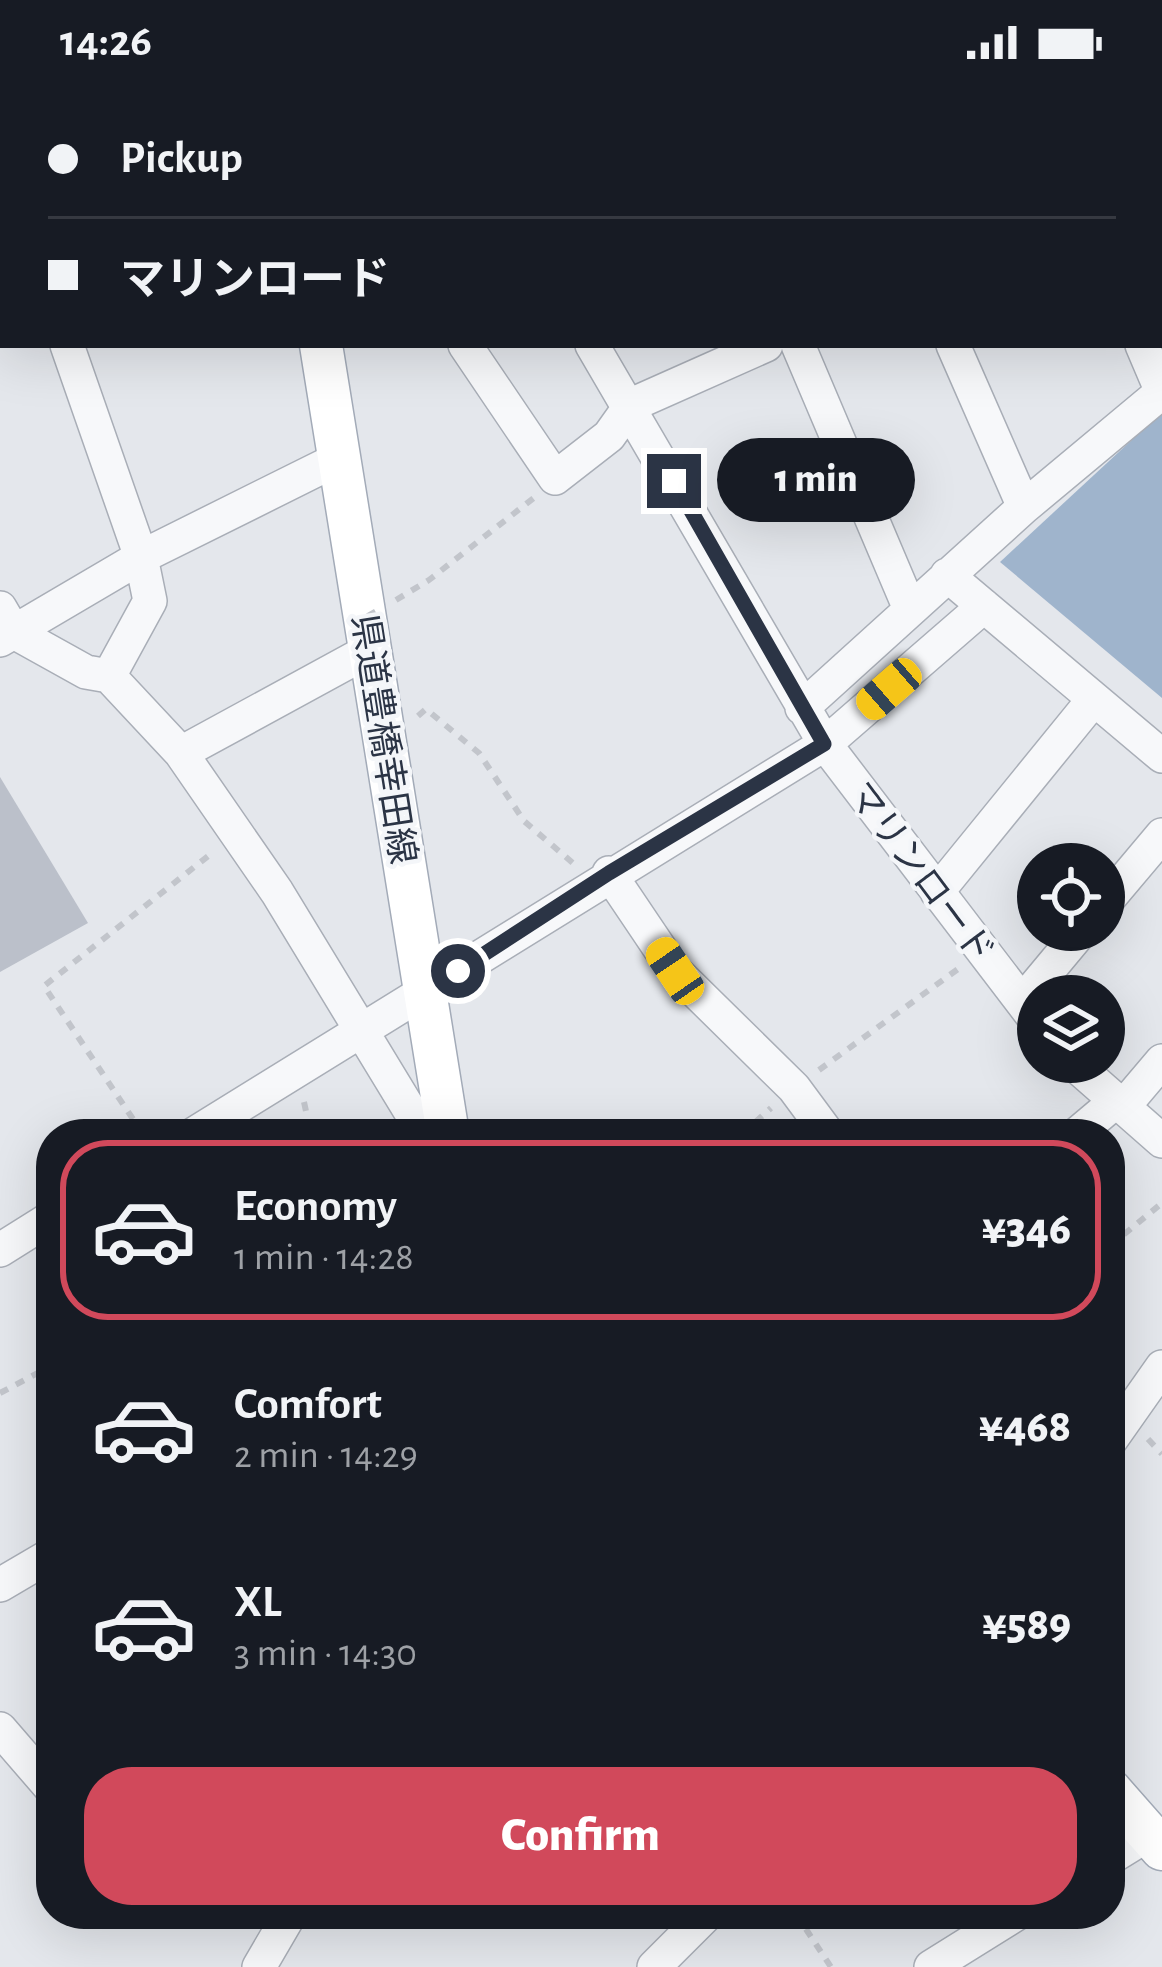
<!DOCTYPE html>
<html lang="en">
<head>
<meta charset="utf-8">
<style>
	body { margin:0; font-family:"Alegreya Sans","Noto Sans JP",sans-serif; background:#242831; color:#f1f3f6; height:100vh; display:flex; flex-direction:column; font-size:45px; white-space:nowrap }
	* { box-sizing:border-box; margin:0 }
	p { font-size:39px; color:#9ea1a6 }
	.icon { flex:none; width:66px; height:66px; fill:none; stroke:currentColor; stroke-width:2; stroke-linecap:round; stroke-linejoin:round }
	.map { position:relative; flex:1; overflow:hidden }
	.side { position:absolute; left:36px; top:1035px; width:1089px; height:810px; display:flex; flex-direction:column; background:#171b24; border-radius:48px; box-shadow:0 12px 48px #0002 }
	.side>* { flex:none }
	.top-card { position:absolute; left:0px; top:0px; width:1164px; height:264px; box-shadow:0 12px 48px #0002; display:grid; align-content:center; height:264px; padding:0 48px; background:#171b24 }
	.tools { position:absolute; left:1017px; top:759px; display:grid; gap:24px }
	.tools a { display:grid; place-items:center; width:108px; height:108px; border-radius:50%; background:#171b24; box-shadow:0 12px 48px #0002; font-size:60px }
	.end { position:absolute; width:54px; height:54px; margin:-27px; border:15px solid #2b3445; background:#fff; box-shadow:0 0 0 6px #fff }
	.from { border-radius:50% }
	.bubble { position:absolute; height:84px; border-radius:42px; background:#171b24; box-shadow:0 12px 48px #0002; font-size:39px; font-weight:800; line-height:84px; text-align:center }
	.car { position:absolute; width:36px; height:72px; margin:-36px -18px; border-radius:15px; box-shadow:0 0 9px 3px #0007; background:linear-gradient(#f5c518 24%,#345 0 40%,#f5c518 0 76%,#345 0 86%,#f5c518 0) }
	.top-card b { display:flex; align-items:center; gap:42px; height:114px; font-size:45px }
	.top-card b+b { border-top:3px solid #363941 }
	.top-card i { width:30px; height:30px; background:#f1f3f6 }
	ul { padding:21px 0 0; list-style:none }
	li { display:flex; align-items:center; gap:36px; height:180px; margin:0 24px 18px; padding:0 24px; border:6px solid transparent; border-radius:48px }
	li div { flex:1 }
	li b { display:block; font-size:45px }
	li em { font-style:normal; font-weight:800 }
	li.selected { border-color:#d1495b }
	li>.icon { width:108px; height:108px; stroke-width:1.5 }
	.action { display:flex; gap:24px; margin-top:auto; padding:24px 48px }
	.action a { flex:1; height:138px; border-radius:48px; background:#d1495b; color:#fff; font-size:48px; font-weight:800; line-height:138px; text-align:center }
	.status { display:flex; justify-content:space-between; align-items:center; height:84px; padding:0 60px; background:#171b24; direction:ltr }
	.status svg { height:33px; fill:currentColor }
	.map>svg:first-child { display:block }
	.water { fill:#9fb4cc }
	.building { fill:#bbc0ca }
	.lines { fill:none; stroke-linecap:round; stroke-linejoin:round }
	.minor-casing { stroke:#a9aeb7; stroke-width:36 }
	.major-casing { stroke:#a3abb8; stroke-width:45 }
	.path { stroke:#c2c5cb; stroke-width:6; stroke-dasharray:9 9; stroke-linecap:butt }
	.minor { stroke:#f7f8fa; stroke-width:33 }
	.major { stroke:#fff; stroke-width:42 }
	.path-bridge { stroke:#c2c5cb; stroke-width:6; stroke-dasharray:9 9; stroke-linecap:butt }
	.route { stroke:#2b3445; stroke-width:15 }
	.labels { text-anchor:middle; stroke-width:9; stroke-linejoin:round; paint-order:stroke }
	.street-label { font-size:36px; fill:#2b3445; stroke:#f4f6f9 }
</style>
</head>
<body>
<div class="status"><b>14:26</b><svg viewBox="0 0 49 12"><path d="M0 12V9h3v3zM5 12V6h3v6zM10 12V3h3v9zM15 12V0h3v12zM26 1h20v11H26zM47 4h2v5h-2z"/></svg></div>
<div class="map">
<svg width="1162" height="1883" viewBox="0 0 1162 1883">
	<rect width="100%" height="100%" fill="#e4e7ec"/>
	<path class="water" d="M1162 328V614L1000 478Z"/>
	<path class="building" d="M0 693 88 839 0 888Z"/>
	<g class="lines">
		<defs>
			<path id="minor" d="M424 0 426 3
				M600 0 601 3
				M843 0 844 3
				M1029 0 1031 3
				M634 3 641 0
				M0 73 3 82
				M67 261 141 473 150 517 109 592
				M465 261 555 394 609 352 631 321 766 261
				M592 261 825 660 1038 939
				M798 261 910 525
				M953 261 1024 423
				M1142 261 1162 308
				M947 491 1162 672
				M0 524 14 548 86 588 109 592 181 669 277 808 412 1030 432 1050
				M0 556 141 473 340 374
				M802 624 1024 423 1162 308
				M181 669 370 566
				M609 789 675 887 794 1004 828 1050
				M937 808 1094 615
				M1104 820 1162 751
				M1022 918 1082 846
				M1072 978 1162 1057
				M1123 1023 1162 977
				M194 1050 825 660 984 522
				M1077 1050 1115 1018
				M0 1166 51 1134
				M1110 1357 1162 1283
				M0 1501 51 1471
				M0 1645 51 1704
				M1110 1774 1149 1750
				M259 1883 290 1830
				M654 1883 707 1830
				M931 1883 1016 1830"/>
			<path id="major" d="M284 0V3
				M321 261 448 1050
				M1110 1706 1162 1765"/>
		</defs>
		<use href="#minor" class="minor-casing"/>
		<use href="#major" class="major-casing"/>
		<path class="path" d="M102 3 113 0
			M0 32H3
			M396 516 429 496 535 413
			M418 632 426 625 479 669 524 737 574 780
			M819 986 958 885
			M304 1018 311 1050
			M143 1050 44 902 212 769
			M742 1050 771 1024
			M1110 1162 1162 1119
			M0 1309 51 1282
			M1148 1355 1162 1370
			M796 1830 831 1883"/>
		<use href="#minor" class="minor"/>
		<use href="#major" class="major"/>
		<path class="path-bridge" d="M352 541 382 524"/>
	</g>
	<g class="lines">
		<path class="route" d="M458 887 609 789 824 660 674 397"/>
	</g>
	<g class="labels">
		<g class="street-label">
			<text transform="translate(385 655) rotate(81)" y="13">県道豊橋幸田線</text>
			<text transform="translate(922 788) rotate(53)" y="13">マリンロード</text>
		</g>
	</g>
</svg>
<div class="tools">
<a><svg class="icon" aria-label="locate" viewBox="0 0 24 24"><circle cx="12" cy="12" r="6"/><path d="M12 2v4M12 18v4M2 12h4M18 12h4"/></svg></a>
<a><svg class="icon" aria-label="layers" viewBox="0 0 24 24"><path d="M12 4l9 5-9 5-9-5zM3 14l9 5 9-5"/></svg></a>
</div>
<i class="end from" style="left:458px;top:887px"></i>
<i class="end" style="left:674px;top:397px"></i>
<div class="bubble" style="left:717px;top:354px;width:198px">1 min</div>
<i class="car" style="left:889px;top:605px;rotate:229deg"></i>
<i class="car" style="left:675px;top:887px;rotate:326deg"></i>
<div class="top-card">
<b><i class="from"></i>Pickup</b>
<b><i></i>マリンロード</b>
</div>
<section class="side">
<ul>
<li class="selected"><svg class="icon" aria-label="car" viewBox="0 0 24 24"><path d="M5 17H2v-5l4-1 3-4h7l3 4 3 1v5h-3M9 17h6M6 11h13"/><circle cx="7" cy="17" r="2"/><circle cx="17" cy="17" r="2"/></svg><div><b>Economy</b><p>1 min · 14:28</p></div><em>¥346</em></li>
<li><svg class="icon" aria-label="car" viewBox="0 0 24 24"><path d="M5 17H2v-5l4-1 3-4h7l3 4 3 1v5h-3M9 17h6M6 11h13"/><circle cx="7" cy="17" r="2"/><circle cx="17" cy="17" r="2"/></svg><div><b>Comfort</b><p>2 min · 14:29</p></div><em>¥468</em></li>
<li><svg class="icon" aria-label="car" viewBox="0 0 24 24"><path d="M5 17H2v-5l4-1 3-4h7l3 4 3 1v5h-3M9 17h6M6 11h13"/><circle cx="7" cy="17" r="2"/><circle cx="17" cy="17" r="2"/></svg><div><b>XL</b><p>3 min · 14:30</p></div><em>¥589</em></li>
</ul>
<div class="action"><a>Confirm</a></div>
</section>
</div>
</body>
</html>
